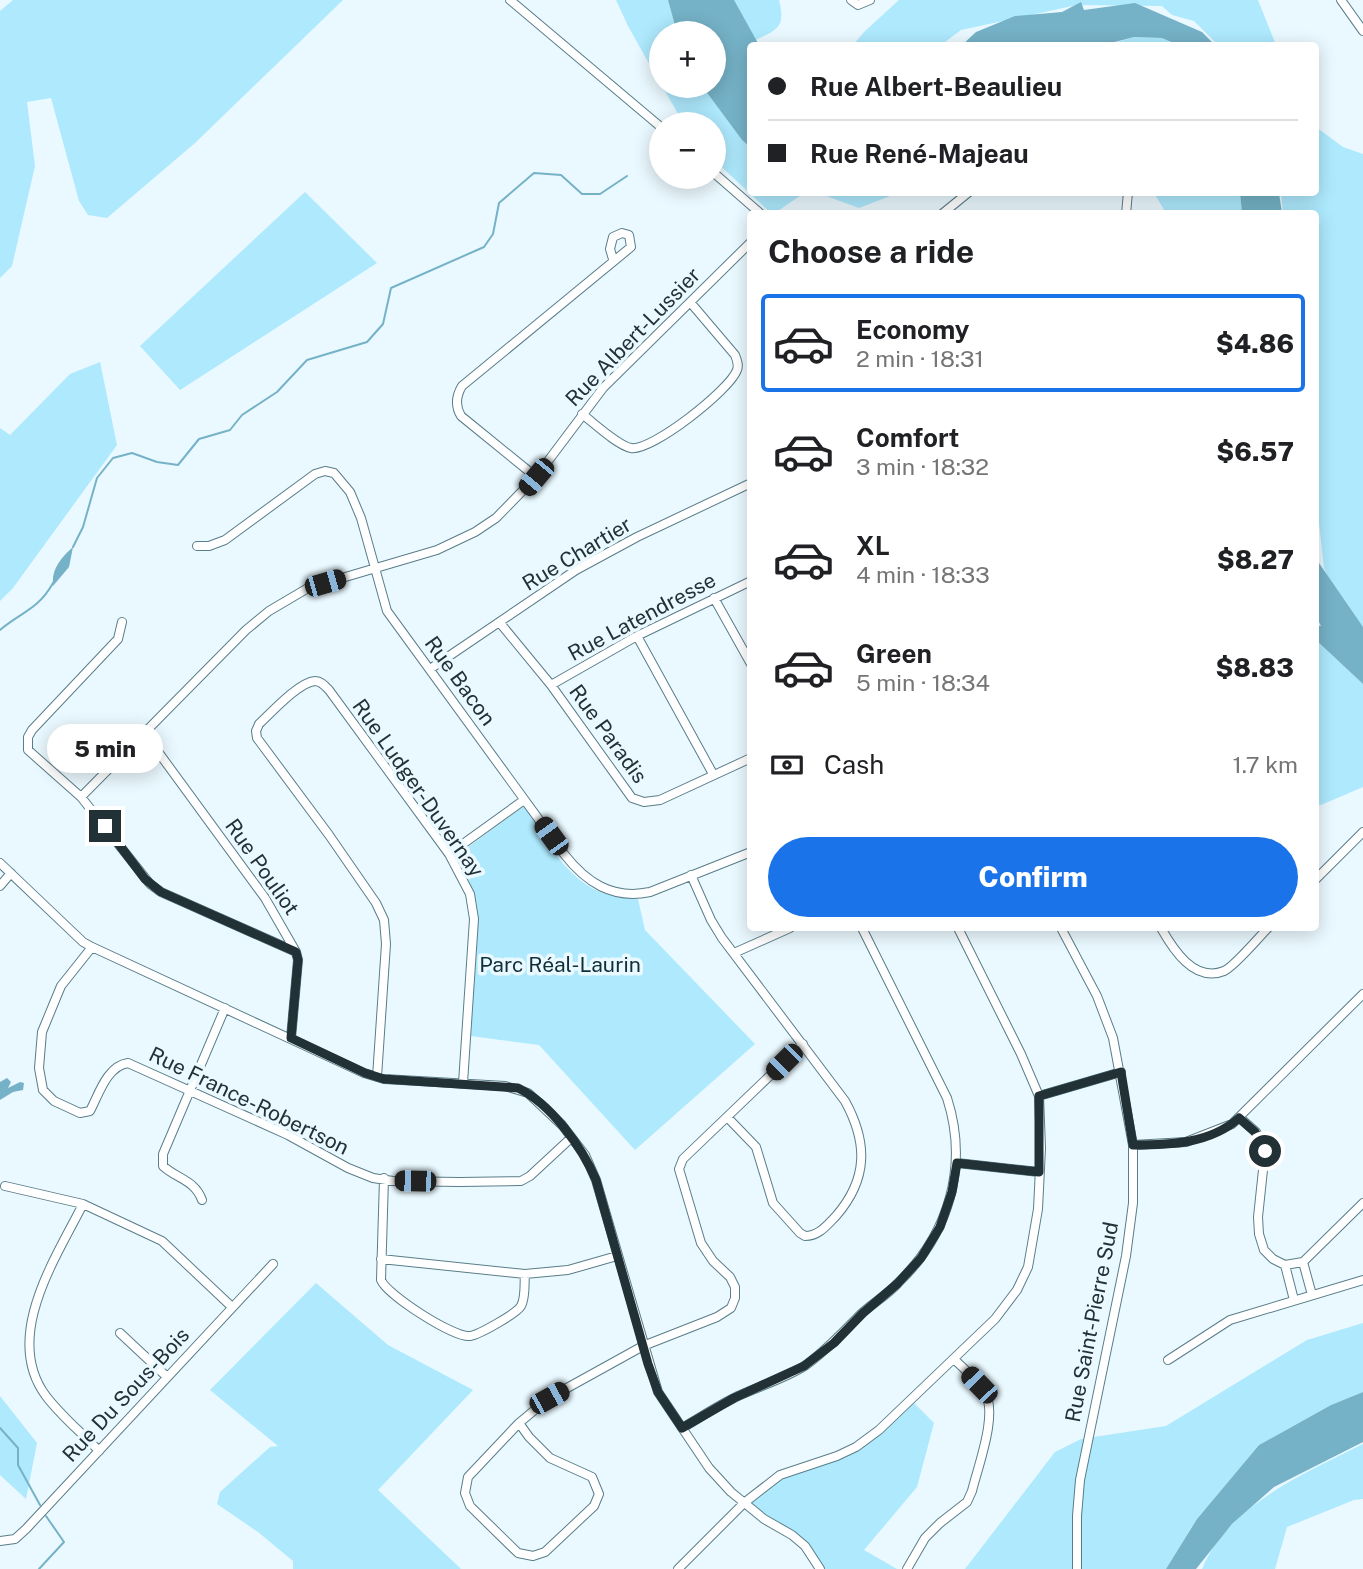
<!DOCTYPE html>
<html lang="en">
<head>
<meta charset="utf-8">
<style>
	body { margin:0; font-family:"Public Sans",sans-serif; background:#f2f2f2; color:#202124; height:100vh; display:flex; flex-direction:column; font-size:26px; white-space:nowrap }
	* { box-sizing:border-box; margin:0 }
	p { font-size:23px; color:#757577 }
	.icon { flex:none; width:38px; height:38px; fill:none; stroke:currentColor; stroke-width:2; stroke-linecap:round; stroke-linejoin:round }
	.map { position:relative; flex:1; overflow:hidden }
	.drawer { position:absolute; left:747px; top:210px; width:572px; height:721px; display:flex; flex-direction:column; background:#fff; border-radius:7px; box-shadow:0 4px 18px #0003 }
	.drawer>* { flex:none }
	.hud { position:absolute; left:747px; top:42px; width:572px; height:154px; border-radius:7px; box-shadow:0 4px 18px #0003; display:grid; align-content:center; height:154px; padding:0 21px; background:#fff }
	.tools { position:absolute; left:649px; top:21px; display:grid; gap:14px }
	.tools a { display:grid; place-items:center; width:77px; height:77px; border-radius:50%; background:#fff; box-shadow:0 4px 18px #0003; font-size:35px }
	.end { position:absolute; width:32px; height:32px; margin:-16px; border:9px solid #223136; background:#fff; box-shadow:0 0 0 4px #fff }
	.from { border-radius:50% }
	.bubble { position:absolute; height:49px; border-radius:24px; background:#fff; box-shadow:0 4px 18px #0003; font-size:23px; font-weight:800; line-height:49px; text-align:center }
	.car { position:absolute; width:21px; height:42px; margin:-21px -10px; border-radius:9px; box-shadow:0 0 5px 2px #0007; background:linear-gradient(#222 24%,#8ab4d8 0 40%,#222 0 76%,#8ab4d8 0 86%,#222 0) }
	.hud b { display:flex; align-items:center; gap:24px; height:66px; font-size:26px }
	.hud b+b { border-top:2px solid #e0e0e0 }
	.hud i { width:18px; height:18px; background:#202124 }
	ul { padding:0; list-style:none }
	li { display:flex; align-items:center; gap:21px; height:98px; margin:0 14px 10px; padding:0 7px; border:4px solid transparent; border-radius:7px }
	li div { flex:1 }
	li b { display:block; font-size:26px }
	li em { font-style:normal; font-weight:800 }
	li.on { border-color:#1a73e8 }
	li>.icon { width:63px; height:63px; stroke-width:1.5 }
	h2 { padding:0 21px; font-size:32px; line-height:84px }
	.pay { display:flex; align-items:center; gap:18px; height:77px; padding:0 21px; font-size:26px }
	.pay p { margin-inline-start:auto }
	.button { display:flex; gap:14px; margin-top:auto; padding:14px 21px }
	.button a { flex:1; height:80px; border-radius:42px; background:#1a73e8; color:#fff; font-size:28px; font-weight:800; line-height:80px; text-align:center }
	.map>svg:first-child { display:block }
	.green { fill:#aee9fd }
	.water { fill:#75b2c7 }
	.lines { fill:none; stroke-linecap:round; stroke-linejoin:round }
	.stream { stroke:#75b2c7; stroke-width:2 }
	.minor-casing { stroke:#597d89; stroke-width:10 }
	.minor { stroke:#fff; stroke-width:8 }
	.route { stroke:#223136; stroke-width:9 }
	.labels { text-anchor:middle; stroke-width:7; stroke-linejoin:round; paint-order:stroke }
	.street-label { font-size:21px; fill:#223136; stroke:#eaf9ff }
	.park-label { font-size:21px; fill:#102f38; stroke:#eaf9ff }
</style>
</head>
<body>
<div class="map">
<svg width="1363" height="1569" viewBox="0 0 1363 1569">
	<rect width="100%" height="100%" fill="#eaf9ff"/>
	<path class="green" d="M13 0H343L195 143 107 218 88 215 79 201 51 98 27 102 35 166 12 266 0 278V11Z
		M616 0H668L677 33H662L661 85 628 26Z
		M733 0H779C786 29 777 29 754 41Z
		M899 0H1258L1276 45H1218L1194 21 1172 15 1162 6 1077 5 961 30 941 45 852 46 865 31Z
		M1134 37 1162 38 1178 45 1103 46Z
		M662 86H702L742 140 751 148V192L804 193 775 213H771L714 160V124H684Z
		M1316 127 1343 147 1363 154V629L1338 600 1324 568 1316 496V214L1283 213 1281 193 1316 192Z
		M305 192 377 263 180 390 140 346Z
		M818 193H898L859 208Z
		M1154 193H1240L1242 213H1166Z
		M100 362 117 445 13 588 0 601V428L10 435 70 374Z
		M1316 640 1363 684V787L1321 805 1316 804Z
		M524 806C555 852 575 899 638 899L645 930 755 1044 635 1150 539 1045 471 1036 477 906 467 875 456 856Z
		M316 1283 388 1345 473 1390 378 1490 461 1569H293V1561L258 1532 217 1504 220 1492 270 1447 278 1446 210 1390Z
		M1363 1323V1392L1331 1405 1259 1445 1197 1519 1166 1569H965L1055 1452 1081 1439 1166 1426 1307 1340Z
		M0 1396 37 1443 26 1499 0 1475Z
		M911 1400 934 1423 917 1487 864 1550 897 1569H820L812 1555 744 1503 780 1475 856 1447Z
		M1363 1444V1499L1354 1500 1287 1527 1275 1569H1202C1228 1505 1305 1473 1363 1444Z"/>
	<path class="water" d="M668 0H734L759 45 751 46V148L742 140 702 86H714V33H677Z
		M1081 2 1084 10 1135 3 1202 32 1215 45H1178L1162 38 1134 37 1103 45H962L976 32 1015 16 1062 12Z
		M1240 193H1279L1282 213H1242Z
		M1316 520 1319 563 1363 627V684L1316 640V625L1321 626 1316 616Z
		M73 547 69 567 53 586C51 569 61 558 73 547Z
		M7 1078 11 1082 8 1088 20 1082 24 1083 23 1090 13 1092 0 1100V1082Z
		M1363 1392V1442L1274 1487 1232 1524 1196 1569H1166L1197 1519 1259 1445 1331 1405Z"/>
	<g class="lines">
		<path class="stream" d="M73 547 83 527 97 478 113 458 132 453 157 462 178 465 199 439 230 430 242 415 277 392 307 360 367 342 383 324 391 288 484 247 493 234 499 203 534 173 561 175 582 194H600L627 176
			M0 630C21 612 38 610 53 583
			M0 1428 18 1448V1465L40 1505
			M39 1569 64 1542 46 1516"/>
		<defs>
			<path id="minor" d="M510 0 662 128
				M851 0 858 5 870 0
				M1341 0 1363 31
				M714 173 761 214
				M942 214 969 192
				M1126 214 1128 192
				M582 414C594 423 617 445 631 448 651 452 730 390 737 370 739 365 737 360 735 355L690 302
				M536 477 461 416C455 406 456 396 462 386L631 247 629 235 622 233 613 237 610 249 613 259
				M197 546H209L225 540 315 474 325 471 334 473 350 492 361 518 387 611 564 854C586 882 612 900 650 892L751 852
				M714 598 751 664
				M122 622 118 639 32 730 28 737V750L81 797 150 884 161 892 296 952
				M500 623 551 685 632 798 644 802 660 800 751 758
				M637 636 713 774
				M430 669 576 570 637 537 751 483
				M551 685 637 636 751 581
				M145 734 265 898 296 952 298 960 291 1038
				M81 797 246 630 269 611 308 588 437 550 475 532 496 518 536 477 603 388 751 242
				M449 854 524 800
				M0 863 83 942 92 947 364 1073 384 1079 505 1086 528 1093 562 1125 585 1155 596 1180 658 1392 709 1468 731 1492 764 1519 792 1535 805 1546 820 1569
				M691 875 711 920 722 938 845 1101C868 1143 868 1179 836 1216 827 1225 819 1236 805 1236L800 1233 773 1203 756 1147 728 1118
				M1316 879 1363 832
				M0 886 11 873
				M1061 928 1097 996 1113 1038 1133 1145V1203L1126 1256 1080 1480 1077 1516V1569
				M1161 928C1173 949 1194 983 1224 971 1234 967 1259 937 1268 928
				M92 947 61 986 42 1032 39 1068 43 1090 54 1101 80 1113 90 1111C99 1094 107 1066 128 1063L288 1135 348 1168 373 1178 393 1181 459 1182 521 1181 530 1176 571 1138
				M734 953 790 928
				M377 1077 386 944 384 920 376 903 329 835 257 738 256 731 259 724C271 713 299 682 315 681 321 681 325 686 329 690L449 854 470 894 474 919 463 1083
				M1039 1096 1121 1072
				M1239 1117 1256 1132 1265 1151 1258 1217 1259 1234 1264 1250 1273 1259 1285 1265 1303 1262 1363 1203
				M1133 1145 1186 1142 1232 1124 1363 994
				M957 1163 1039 1172
				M384 1178 381 1280C387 1295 454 1338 470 1336 479 1335 517 1313 521 1306 526 1297 524 1283 525 1274
				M5 1186 83 1204 162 1241 232 1307
				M202 1200C195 1180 177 1179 163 1166V1154L225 1008
				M83 1204C56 1258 2 1337 46 1396 61 1416 82 1433 99 1451
				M381 1259 525 1274 568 1270 617 1256
				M1303 1262 1312 1295
				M1285 1265 1294 1300
				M120 1333 166 1376
				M1168 1360 1230 1320 1363 1280
				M519 1423 529 1437 550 1458 592 1477 599 1494 594 1506 545 1552 533 1556 518 1553 470 1506 465 1493 468 1477 519 1423 549 1398 643 1346 717 1317 731 1308 735 1298V1287L730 1277 713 1261 701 1243 679 1169 683 1159 803 1044
				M682 1428C701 1417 719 1405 738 1396 760 1386 786 1378 806 1365 827 1350 843 1332 861 1314 873 1303 887 1295 898 1283 949 1234 969 1166 947 1098L862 928
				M0 1541 15 1539 26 1529 273 1264
				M678 1569 744 1503 780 1475 837 1456 856 1447 879 1430 995 1319 1017 1290 1028 1267 1038 1209 1041 1148 1039 1096 1021 1054 958 928
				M907 1569 925 1538 940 1523 967 1502 972 1491C978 1466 999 1412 984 1391 976 1379 964 1369 954 1359"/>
		</defs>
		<use href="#minor" class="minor-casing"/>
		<use href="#minor" class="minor"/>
	</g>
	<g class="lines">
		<path class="route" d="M105 826 145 879 161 892 296 952 298 960 291 1038 365 1073 384 1079 518 1088C551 1104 582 1147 596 1180L648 1364 658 1392 682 1428 734 1398 804 1366 834 1343 863 1313 897 1284 921 1258 940 1227 952 1192 957 1163 1039 1172V1096L1121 1072 1133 1145C1169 1145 1210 1144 1239 1118L1255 1132 1265 1151"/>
	</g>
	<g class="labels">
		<g class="street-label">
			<text transform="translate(633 337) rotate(-46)" y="7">Rue Albert-Lussier</text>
			<text transform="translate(577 554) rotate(-31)" y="7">Rue Chartier</text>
			<text transform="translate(642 617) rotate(-28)" y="7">Rue Latendresse</text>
			<text transform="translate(460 681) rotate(54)" y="7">Rue Bacon</text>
			<text transform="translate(608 734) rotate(54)" y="7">Rue Paradis</text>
			<text transform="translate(418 788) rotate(55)" y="7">Rue Ludger-Duvernay</text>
			<text transform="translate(262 867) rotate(55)" y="7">Rue Pouliot</text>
			<text transform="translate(249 1101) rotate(26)" y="7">Rue France-Robertson</text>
			<text transform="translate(1092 1322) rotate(-79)" y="7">Rue Saint-Pierre Sud</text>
			<text transform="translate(126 1395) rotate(-47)" y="7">Rue Du Sous-Bois</text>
		</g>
		<g class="park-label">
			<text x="560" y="972">Parc Réal-Laurin</text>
		</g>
	</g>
</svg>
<div class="tools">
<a>+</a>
<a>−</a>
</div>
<i class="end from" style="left:1265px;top:1151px"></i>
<i class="end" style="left:105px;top:826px"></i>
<div class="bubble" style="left:47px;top:724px;width:116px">5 min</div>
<i class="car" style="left:536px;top:477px;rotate:220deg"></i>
<i class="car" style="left:325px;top:583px;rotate:74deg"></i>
<i class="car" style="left:551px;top:836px;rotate:324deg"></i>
<i class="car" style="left:784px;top:1062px;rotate:225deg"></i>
<i class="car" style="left:415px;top:1181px;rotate:271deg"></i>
<i class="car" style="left:979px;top:1385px;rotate:316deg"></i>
<i class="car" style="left:549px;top:1398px;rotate:61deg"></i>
<div class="hud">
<b><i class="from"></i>Rue Albert-Beaulieu</b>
<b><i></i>Rue René-Majeau</b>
</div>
<section class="drawer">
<h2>Choose a ride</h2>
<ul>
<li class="on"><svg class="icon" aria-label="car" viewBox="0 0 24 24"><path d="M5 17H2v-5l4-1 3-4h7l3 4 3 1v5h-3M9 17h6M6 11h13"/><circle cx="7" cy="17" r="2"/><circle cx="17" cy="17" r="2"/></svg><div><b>Economy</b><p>2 min · 18:31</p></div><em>$4.86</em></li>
<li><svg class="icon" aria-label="car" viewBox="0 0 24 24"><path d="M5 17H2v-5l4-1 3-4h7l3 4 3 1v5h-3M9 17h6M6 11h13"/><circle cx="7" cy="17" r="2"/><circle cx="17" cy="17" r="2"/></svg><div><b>Comfort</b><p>3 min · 18:32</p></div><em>$6.57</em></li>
<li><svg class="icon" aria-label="car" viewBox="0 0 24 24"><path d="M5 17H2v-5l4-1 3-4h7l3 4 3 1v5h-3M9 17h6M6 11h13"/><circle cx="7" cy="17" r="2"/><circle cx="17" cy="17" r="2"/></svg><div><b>XL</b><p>4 min · 18:33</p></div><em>$8.27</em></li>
<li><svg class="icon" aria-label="car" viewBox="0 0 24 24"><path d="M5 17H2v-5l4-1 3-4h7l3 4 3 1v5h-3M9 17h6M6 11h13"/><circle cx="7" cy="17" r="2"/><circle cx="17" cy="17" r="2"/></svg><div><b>Green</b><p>5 min · 18:34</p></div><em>$8.83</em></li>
</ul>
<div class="pay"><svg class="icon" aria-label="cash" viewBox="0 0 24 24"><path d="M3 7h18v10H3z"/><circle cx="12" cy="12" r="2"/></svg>Cash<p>1.7 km</p></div>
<div class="button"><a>Confirm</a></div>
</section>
</div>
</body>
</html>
